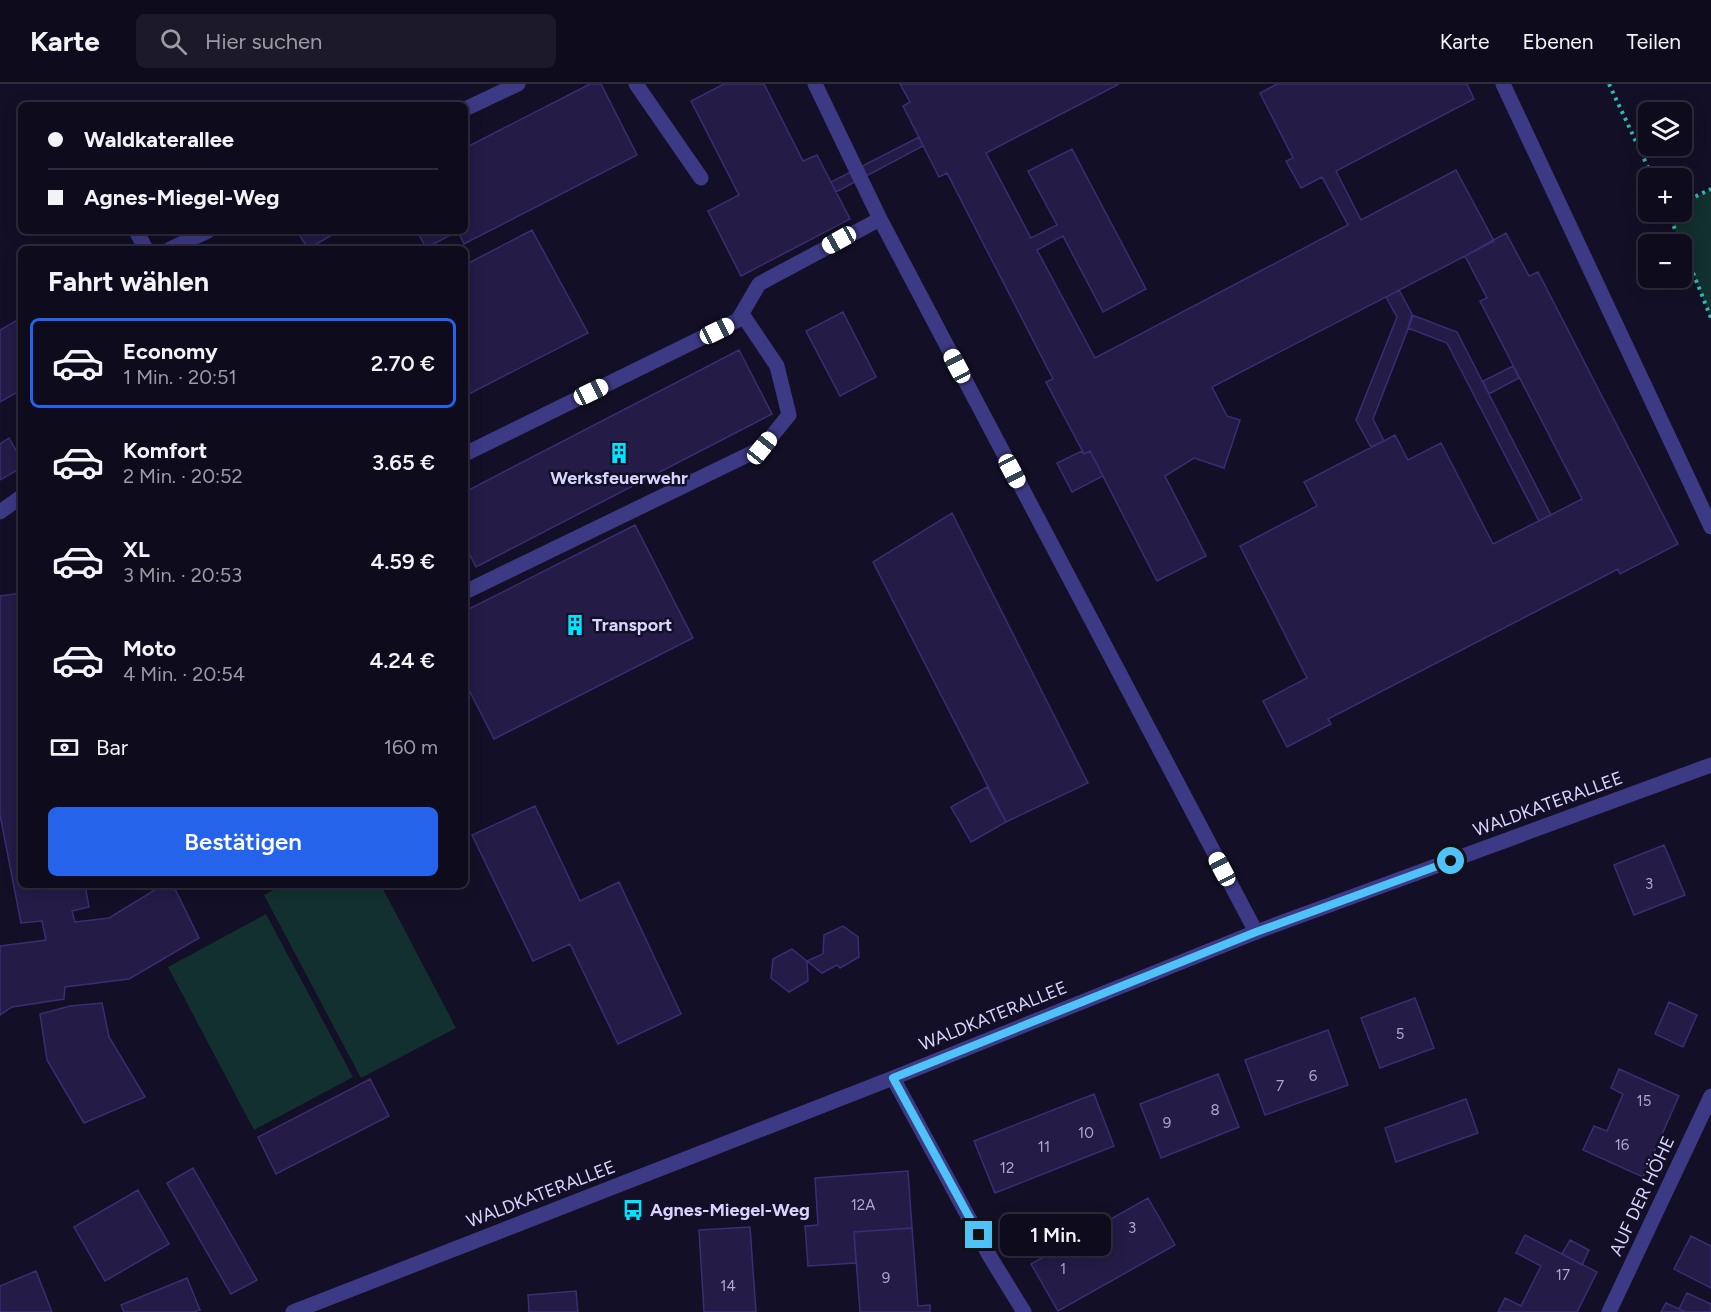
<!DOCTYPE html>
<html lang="de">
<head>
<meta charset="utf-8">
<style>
	body { margin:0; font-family:Figtree,sans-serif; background:#1c1929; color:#f1f3f6; height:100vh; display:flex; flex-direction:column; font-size:22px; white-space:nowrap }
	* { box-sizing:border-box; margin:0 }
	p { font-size:20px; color:#9b9ba3 }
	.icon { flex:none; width:33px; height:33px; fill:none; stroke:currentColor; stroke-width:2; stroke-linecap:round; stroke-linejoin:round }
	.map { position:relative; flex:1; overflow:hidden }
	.sheet { position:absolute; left:18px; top:162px; width:450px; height:642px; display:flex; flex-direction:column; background:#0e0b1c; border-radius:9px; box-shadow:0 3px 15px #0003,0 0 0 2px #2e2b3b }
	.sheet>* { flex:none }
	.top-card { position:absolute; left:18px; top:18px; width:450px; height:132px; border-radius:9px; box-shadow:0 3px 15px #0003,0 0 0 2px #2e2b3b; display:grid; align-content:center; height:132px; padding:0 30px; background:#0e0b1c }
	.buttons { position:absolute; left:1638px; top:18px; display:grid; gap:12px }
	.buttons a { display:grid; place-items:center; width:54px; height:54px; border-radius:9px; background:#0e0b1c; box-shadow:0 3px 15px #0003,0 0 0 2px #2e2b3b; font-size:30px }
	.end { position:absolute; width:27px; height:27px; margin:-14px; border:8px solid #4fc3f7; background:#111; box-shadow:0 0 0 3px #111 }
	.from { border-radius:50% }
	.bubble { position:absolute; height:42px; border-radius:9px; background:#0e0b1c; box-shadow:0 3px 15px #0003,0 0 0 2px #2e2b3b; font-size:20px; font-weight:600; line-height:42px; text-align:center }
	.car { position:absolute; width:18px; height:36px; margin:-18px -9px; border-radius:8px; box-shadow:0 0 4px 2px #0007; background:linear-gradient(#fff 24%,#345 0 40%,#fff 0 76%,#345 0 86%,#fff 0) }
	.top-card b { display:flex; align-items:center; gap:21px; height:57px; font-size:22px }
	.top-card b+b { border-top:2px solid #2e2b3b }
	.top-card i { width:15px; height:15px; background:#f1f3f6 }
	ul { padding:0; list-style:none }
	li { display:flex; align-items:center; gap:18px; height:90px; margin:0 12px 9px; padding:0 18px; border:3px solid transparent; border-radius:9px }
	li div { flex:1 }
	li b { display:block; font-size:22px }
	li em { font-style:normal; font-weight:600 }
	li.selected { border-color:#2563eb }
	li>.icon { width:54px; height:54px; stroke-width:1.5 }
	h2 { padding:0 30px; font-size:27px; line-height:72px }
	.pay { display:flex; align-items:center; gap:15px; height:66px; padding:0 30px; font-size:22px }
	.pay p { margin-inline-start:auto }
	.cta { display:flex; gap:12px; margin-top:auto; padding:12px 30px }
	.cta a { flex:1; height:69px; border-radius:9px; background:#2563eb; color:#fff; font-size:24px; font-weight:600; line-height:69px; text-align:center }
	header { display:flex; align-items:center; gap:36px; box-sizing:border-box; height:84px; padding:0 30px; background:#0e0b1c; border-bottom:2px solid #2e2b3b }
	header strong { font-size:28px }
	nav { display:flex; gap:33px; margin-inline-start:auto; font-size:21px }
	.search { width:420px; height:54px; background:#1c1929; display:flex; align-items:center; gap:15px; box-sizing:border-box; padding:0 21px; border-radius:9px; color:#9b9ba3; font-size:22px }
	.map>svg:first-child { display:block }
	.green { fill:#12302f }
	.building { fill:#241b47; stroke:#3b2d73; stroke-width:1.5 }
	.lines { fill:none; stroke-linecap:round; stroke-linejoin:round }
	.path { stroke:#2fb8b0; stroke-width:4; stroke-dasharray:3 4.5; stroke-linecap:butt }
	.service { stroke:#3d3a85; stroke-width:15 }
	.minor { stroke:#3d3a85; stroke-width:15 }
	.route { stroke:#4fc3f7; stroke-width:8 }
	.labels { text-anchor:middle; stroke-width:5; stroke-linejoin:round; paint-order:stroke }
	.number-label { font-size:15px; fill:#aca6d1 }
	.poi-label { font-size:18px; font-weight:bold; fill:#d9d4ff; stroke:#130f26; text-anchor:start }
	.street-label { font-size:18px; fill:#d9d4ff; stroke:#130f26 }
</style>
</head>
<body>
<header>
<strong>Karte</strong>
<div class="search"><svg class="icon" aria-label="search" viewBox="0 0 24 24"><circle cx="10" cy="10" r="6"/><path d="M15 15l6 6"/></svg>Hier suchen</div>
<nav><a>Karte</a><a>Ebenen</a><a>Teilen</a></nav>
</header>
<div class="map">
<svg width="1711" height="1228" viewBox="0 0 1711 1228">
	<rect width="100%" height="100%" fill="#130f26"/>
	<path class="green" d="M1711 105V234L1668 128H1682V119Z
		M282 801H381L456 944 361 994 264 811Z
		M266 830 353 993 254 1046 168 883Z"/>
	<path class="building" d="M590 0H601L637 71 464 160 458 147 426 164 417 147H465V64Z
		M724 0H764L803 77 817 71 850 135 741 192 708 127 739 111 691 17Z
		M900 0H1119L986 69 1031 154 1057 141 1028 87 1072 65 1146 205 1103 228 1063 152 1037 166 1095 274 1348 141 1322 93 1301 104 1286 77 1293 74 1260 9 1277 0H1467L1474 15 1336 87 1361 136 1456 86 1494 157 1212 303 1227 332 1240 336 1224 384 1194 374 1165 392 1206 472 1157 497 1090 367 1084 370 1046 298 1053 295 947 89 939 93 903 22 910 18Z
		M919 53 923 62 836 108 831 98Z
		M532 146 588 249 465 312V181Z
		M297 147H339L308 165Z
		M1506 149 1529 192 1538 188 1678 460 1620 490 1618 485 1328 635 1331 640 1287 663 1263 617 1307 594 1240 462 1317 422 1304 398 1395 351 1408 376 1441 359 1493 460 1582 415 1480 217 1487 214 1465 172Z
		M1399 206 1413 232 1373 335 1384 357 1371 363 1356 336 1397 233 1386 213Z
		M843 228 876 293 840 312 806 247Z
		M1412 231 1457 248 1551 431 1539 437 1447 259 1408 244Z
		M21 234V306L0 318V246Z
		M739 266 772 330 476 483 465 461V408Z
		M1513 282 1519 294 1489 310 1483 297Z
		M9 354 21 375V384L0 396V360Z
		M1082 367 1084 370 1090 367 1103 392 1072 408 1057 379Z
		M952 429 1088 699 1006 738 873 478Z
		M635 441 693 554 494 655 465 598V527Z
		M21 509V801H85L89 823 72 827 75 838 109 834 163 801H173L199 854 129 895 65 903 64 915 12 923 0 931V862L46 856 42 837 21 839 0 731V512Z
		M987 703 1006 738 971 758 951 723Z
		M535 722 580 817 619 798 681 930 618 960 570 860 533 877 472 751Z
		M1664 761 1685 811 1634 831 1614 781Z
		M843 842 858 853 859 873 840 884 837 881 822 889 807 877 823 870 824 851Z
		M792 865 807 877 808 897 789 908 771 894 773 875Z
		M1415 914 1434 964 1380 984 1361 934Z
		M1669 918 1697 931 1683 963 1655 950Z
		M102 919 109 953 145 1013 84 1039 47 976 40 930 70 922Z
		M1328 946 1348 1001 1265 1031 1245 976Z
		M1619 985 1679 1012 1643 1093 1583 1066 1594 1042 1607 1047 1623 1010 1611 1004Z
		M1218 990 1239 1043 1161 1074 1140 1020Z
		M370 995 389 1032 276 1090 258 1053Z
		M1094 1010 1114 1062 995 1109 974 1057Z
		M1466 1015 1478 1049 1396 1078 1385 1044Z
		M193 1084 257 1196 231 1210 167 1099Z
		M908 1087 912 1144 854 1148 856 1179 808 1182 805 1142 818 1141 815 1094Z
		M138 1106 169 1160 105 1197 74 1143Z
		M1148 1114 1175 1161 1058 1227 1031 1180Z
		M750 1143 756 1228H704L699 1146Z
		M912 1144 918 1222 930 1221V1228H860L854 1148Z
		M1525 1151 1597 1188 1577 1228H1498L1505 1214 1521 1222 1541 1182 1516 1169Z
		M1691 1152 1711 1162V1204L1674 1185Z
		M1570 1156 1589 1166 1582 1181 1562 1170Z
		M36 1187 52 1228H0V1202Z
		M187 1194 200 1226 194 1228H124L121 1221Z
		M576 1207 578 1228H529L528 1211Z
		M1687 1209 1711 1220V1228H1685L1679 1225Z
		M1666 1219 1679 1225 1685 1228H1661Z"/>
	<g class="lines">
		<path class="path" d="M1609 0 1653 94
			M1682 119 1711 105
			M1668 128 1681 160
			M1682 161 1711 234"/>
		<path class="service" d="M636 0 701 94
			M815 0 880 135 1256 848
			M1503 0 1711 443
			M465 25 518 0
			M136 147 146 165
			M170 165 208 147
			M465 370 738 236 759 200 880 135
			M0 428 21 413
			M465 508 762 364 789 331 777 282 742 230"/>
		<path class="minor" d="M893 994 989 1171 1024 1228
			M293 1228 893 994 1256 848 1711 681
			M1609 1228 1711 1012"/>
	</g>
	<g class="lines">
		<path class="route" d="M979 1151 893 994 1256 848 1451 777"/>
	</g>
	<defs>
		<symbol id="building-bare" viewBox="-9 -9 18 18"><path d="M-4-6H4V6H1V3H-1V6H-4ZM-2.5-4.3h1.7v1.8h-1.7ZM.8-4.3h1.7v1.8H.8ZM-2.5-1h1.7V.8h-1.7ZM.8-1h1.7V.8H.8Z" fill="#00e5ff" stroke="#130f26" stroke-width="2.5" paint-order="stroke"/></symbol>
		<symbol id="bus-bare" viewBox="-9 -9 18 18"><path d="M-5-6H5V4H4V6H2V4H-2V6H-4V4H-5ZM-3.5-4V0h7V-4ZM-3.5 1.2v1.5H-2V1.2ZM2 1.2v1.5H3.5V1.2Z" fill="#00e5ff" stroke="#130f26" stroke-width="2.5" paint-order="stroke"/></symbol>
	</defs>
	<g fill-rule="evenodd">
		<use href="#building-bare" x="604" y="354" width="30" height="30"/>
		<use href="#building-bare" x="560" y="526" width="30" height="30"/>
		<use href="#bus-bare" x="618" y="1111" width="30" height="30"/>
	</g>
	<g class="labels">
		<g class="number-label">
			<text x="1649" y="805">3</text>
			<text x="1400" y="955">5</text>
			<text x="1313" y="997">6</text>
			<text x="1280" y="1007">7</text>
			<text x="1644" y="1022">15</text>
			<text x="1215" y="1031">8</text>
			<text x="1167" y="1044">9</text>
			<text x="1086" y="1054">10</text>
			<text x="1622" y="1066">16</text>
			<text x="1044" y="1068">11</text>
			<text x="1007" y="1089">12</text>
			<text x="863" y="1126">12A</text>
			<text x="1132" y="1149">3</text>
			<text x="1063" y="1190">1</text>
			<text x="1563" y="1196">17</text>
			<text x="886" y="1199">9</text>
			<text x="728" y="1207">14</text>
		</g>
		<g class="poi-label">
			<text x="619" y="400" text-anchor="middle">Werksfeuerwehr</text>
			<text x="592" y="547">Transport</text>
			<text x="650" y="1132">Agnes-Miegel-Weg</text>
		</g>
		<g class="street-label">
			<text transform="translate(1548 720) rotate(-20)" y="6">WALDKATERALLEE</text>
			<text transform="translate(993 932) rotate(-22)" y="6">WALDKATERALLEE</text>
			<text transform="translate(541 1110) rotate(-21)" y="6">WALDKATERALLEE</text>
			<text transform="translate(1642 1112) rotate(-65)" y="6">AUF DER HÖHE</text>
		</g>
	</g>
</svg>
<div class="buttons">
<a><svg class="icon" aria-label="layers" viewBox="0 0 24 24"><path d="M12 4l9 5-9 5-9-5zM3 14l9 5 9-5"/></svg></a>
<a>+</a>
<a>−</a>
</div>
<i class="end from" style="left:1451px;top:777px"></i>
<i class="end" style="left:979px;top:1151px"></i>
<div class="bubble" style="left:1000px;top:1130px;width:111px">1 Min.</div>
<i class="car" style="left:839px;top:156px;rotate:241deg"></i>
<i class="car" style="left:717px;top:247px;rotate:64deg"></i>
<i class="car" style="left:957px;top:282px;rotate:332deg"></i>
<i class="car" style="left:591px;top:308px;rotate:64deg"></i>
<i class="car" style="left:762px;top:364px;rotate:39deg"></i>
<i class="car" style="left:1012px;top:387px;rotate:152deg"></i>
<i class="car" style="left:1222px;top:785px;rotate:332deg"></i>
<div class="top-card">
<b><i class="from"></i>Waldkaterallee</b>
<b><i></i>Agnes-Miegel-Weg</b>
</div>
<section class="sheet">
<h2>Fahrt wählen</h2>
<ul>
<li class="selected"><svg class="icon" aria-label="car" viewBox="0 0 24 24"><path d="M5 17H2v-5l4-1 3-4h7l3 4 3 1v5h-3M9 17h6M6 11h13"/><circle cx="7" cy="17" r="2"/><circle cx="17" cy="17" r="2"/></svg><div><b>Economy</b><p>1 Min. · 20:51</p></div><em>2.70 €</em></li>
<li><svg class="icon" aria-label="car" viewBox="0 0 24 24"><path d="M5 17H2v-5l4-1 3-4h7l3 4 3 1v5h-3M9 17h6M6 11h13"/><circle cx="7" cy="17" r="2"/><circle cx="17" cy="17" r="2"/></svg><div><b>Komfort</b><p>2 Min. · 20:52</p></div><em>3.65 €</em></li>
<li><svg class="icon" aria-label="car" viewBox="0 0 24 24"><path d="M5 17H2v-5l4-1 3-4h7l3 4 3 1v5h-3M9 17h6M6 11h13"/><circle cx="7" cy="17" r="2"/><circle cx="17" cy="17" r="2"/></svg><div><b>XL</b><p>3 Min. · 20:53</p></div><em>4.59 €</em></li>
<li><svg class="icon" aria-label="car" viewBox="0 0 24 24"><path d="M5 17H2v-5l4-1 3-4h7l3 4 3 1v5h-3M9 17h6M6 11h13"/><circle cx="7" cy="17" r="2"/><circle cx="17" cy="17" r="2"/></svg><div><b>Moto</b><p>4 Min. · 20:54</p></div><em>4.24 €</em></li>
</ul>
<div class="pay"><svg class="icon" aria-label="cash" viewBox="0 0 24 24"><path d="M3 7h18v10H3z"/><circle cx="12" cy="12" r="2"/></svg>Bar<p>160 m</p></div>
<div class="cta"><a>Bestätigen</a></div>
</section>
</div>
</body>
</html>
